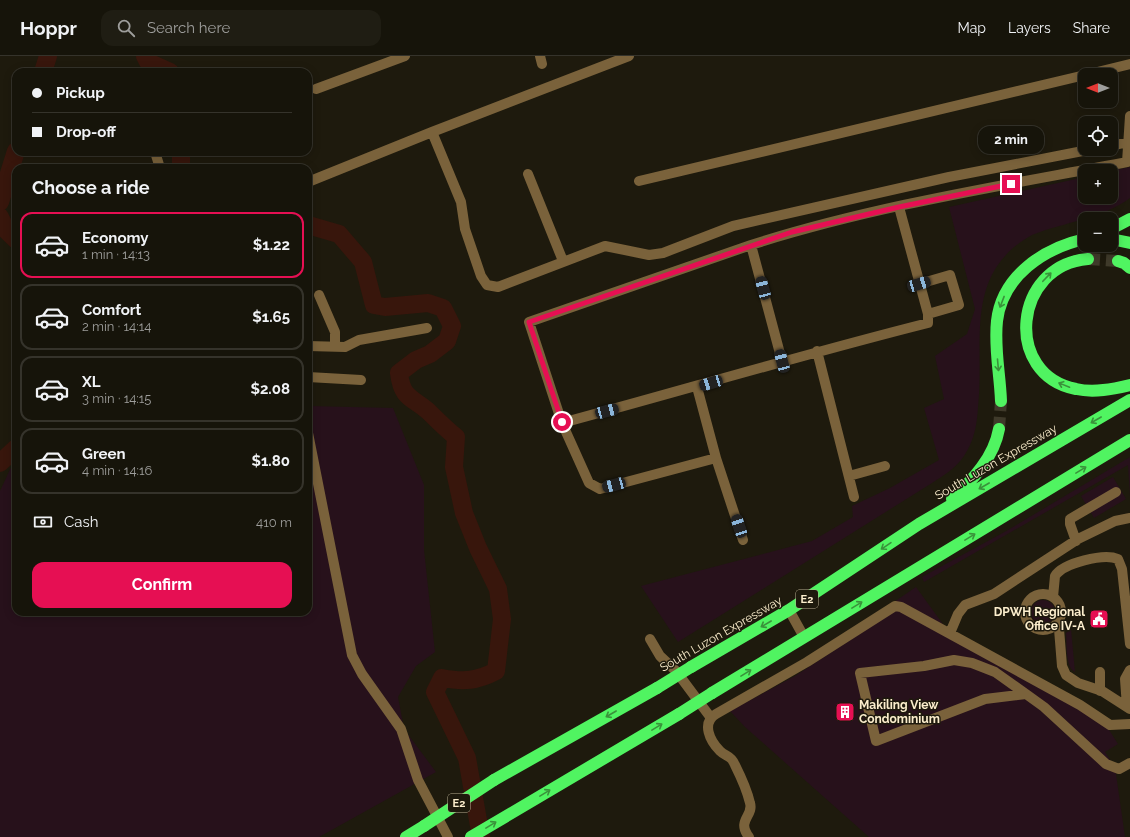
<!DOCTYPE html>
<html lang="en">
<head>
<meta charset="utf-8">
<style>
	body { margin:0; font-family:Raleway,sans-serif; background:#1f1d13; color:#f1f3f6; height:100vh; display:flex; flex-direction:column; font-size:15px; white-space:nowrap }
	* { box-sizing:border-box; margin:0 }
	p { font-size:13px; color:#9e9e9c }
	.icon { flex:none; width:22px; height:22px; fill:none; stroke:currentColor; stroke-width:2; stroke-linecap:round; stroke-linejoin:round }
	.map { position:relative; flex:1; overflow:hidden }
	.details { position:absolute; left:12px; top:108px; width:300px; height:452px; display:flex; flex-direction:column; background:#16140a; border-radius:12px; box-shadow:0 2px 10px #0003,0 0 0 1px #35332b }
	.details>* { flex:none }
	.hud { position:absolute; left:12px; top:12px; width:300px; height:88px; border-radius:12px; box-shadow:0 2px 10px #0003,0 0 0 1px #35332b; display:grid; align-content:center; height:88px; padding:0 20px; background:#16140a }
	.needle { width:26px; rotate:270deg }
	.buttons { position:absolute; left:1078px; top:12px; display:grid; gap:8px }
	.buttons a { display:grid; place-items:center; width:40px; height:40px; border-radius:8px; background:#16140a; box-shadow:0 2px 10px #0003,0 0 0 1px #35332b; font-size:20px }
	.end { position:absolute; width:18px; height:18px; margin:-9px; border:5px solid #e60f53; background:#fff; box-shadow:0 0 0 2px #fff }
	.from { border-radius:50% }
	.bubble { position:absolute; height:28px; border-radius:12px; background:#16140a; box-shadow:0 2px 10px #0003,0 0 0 1px #35332b; font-size:13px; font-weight:700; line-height:28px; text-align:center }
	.car { position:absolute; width:12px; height:24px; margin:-12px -6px; border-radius:5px; box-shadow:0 0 3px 1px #0007; background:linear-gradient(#222 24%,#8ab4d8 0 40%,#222 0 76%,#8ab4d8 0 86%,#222 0) }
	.hud b { display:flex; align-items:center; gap:14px; height:38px; font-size:15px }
	.hud b+b { border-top:1px solid #35332b }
	.hud i { width:10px; height:10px; background:#f1f3f6 }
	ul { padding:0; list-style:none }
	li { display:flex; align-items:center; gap:12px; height:66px; margin:0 8px 6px; padding:0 12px; border:2px solid #35332b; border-radius:12px }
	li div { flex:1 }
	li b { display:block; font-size:15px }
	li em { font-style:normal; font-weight:700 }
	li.selected { border-color:#e60f53 }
	li>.icon { width:36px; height:36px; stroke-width:1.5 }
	h2 { padding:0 20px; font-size:18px; line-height:48px }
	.pay { display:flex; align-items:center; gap:10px; height:44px; padding:0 20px; font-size:15px }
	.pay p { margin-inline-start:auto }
	.button { display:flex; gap:8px; margin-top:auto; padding:8px 20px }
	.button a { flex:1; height:46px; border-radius:12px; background:#e60f53; color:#fff; font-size:16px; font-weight:700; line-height:46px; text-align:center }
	header { display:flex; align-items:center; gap:24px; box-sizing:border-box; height:56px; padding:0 20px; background:#16140a; border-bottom:1px solid #35332b }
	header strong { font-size:19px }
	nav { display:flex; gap:22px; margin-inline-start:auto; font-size:14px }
	.search { width:280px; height:36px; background:#1f1d13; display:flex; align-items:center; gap:10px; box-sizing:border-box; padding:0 14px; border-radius:12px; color:#9e9e9c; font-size:15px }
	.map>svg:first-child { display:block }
	.green { fill:#27111b }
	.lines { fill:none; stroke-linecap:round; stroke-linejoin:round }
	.river { stroke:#38160c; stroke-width:18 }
	.highway-tunnel { stroke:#3f3a2a; stroke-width:12; stroke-dasharray:12 6; stroke-linecap:butt }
	.minor { stroke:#7a623b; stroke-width:10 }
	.highway { stroke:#50f461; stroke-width:12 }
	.highway-bridge { stroke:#50f461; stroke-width:12 }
	.oneway { stroke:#3a923b }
	.route { stroke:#e60f53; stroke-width:5 }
	.labels { text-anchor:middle; stroke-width:3; stroke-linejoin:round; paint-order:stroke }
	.shield { fill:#1e1a0d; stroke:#b9ae93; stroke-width:1 }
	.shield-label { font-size:11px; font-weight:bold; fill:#fceecd }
	.street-label { font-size:12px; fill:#fceecd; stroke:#1e1a0d }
	.poi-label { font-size:12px; font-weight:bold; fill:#fceecd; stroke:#1e1a0d; text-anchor:end }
</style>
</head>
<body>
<header>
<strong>Hoppr</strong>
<div class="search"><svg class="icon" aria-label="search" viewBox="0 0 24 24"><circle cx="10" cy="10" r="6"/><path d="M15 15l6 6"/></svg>Search here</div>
<nav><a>Map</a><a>Layers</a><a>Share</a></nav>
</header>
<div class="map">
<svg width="1130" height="781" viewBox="0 0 1130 781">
	<rect width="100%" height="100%" fill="#1e1a0d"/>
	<path class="green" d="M1130 111V142C1102 163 1064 166 1032 179 962 218 985 287 978 351 977 369 974 385 964 400 956 412 943 420 932 427L678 586 641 530 812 485 853 461 852 450 890 432 939 404 924 352 944 343 935 300 967 278 975 253 949 151 1085 121V141H1111L1110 115Z
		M308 350 393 352 424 429V494L435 596 416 610 398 641 404 673 436 716 319 781H0V435L14 405 16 404V556H308Z
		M1130 401V440L1128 409 924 526 922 521 1008 474Z
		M1113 421 1126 443 1094 462 1081 440Z
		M916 531 945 571 891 548Z
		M1031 556a12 12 0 1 1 24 0a12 12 0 1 1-24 0Z
		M898 553 953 581 1106 669 1118 688 1105 696 1115 711 1125 781H869L745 671 730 655 795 620Z
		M1071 573 1075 616C1065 611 1067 587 1066 577Z"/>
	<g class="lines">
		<path class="river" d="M145 0 148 6 170 16
			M43 16 48 0
			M181 96V112
			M0 146 16 95
			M0 161 6 174 16 184
			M308 169 339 178 363 206 374 249 385 251 428 247 443 252 452 270 447 285 430 298 416 304 399 317C402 343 412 341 428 355 437 364 446 373 456 381L454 411 464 457 478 492 498 533 502 563 496 615C477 625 464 626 442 622L435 636 467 702 481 781
			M0 407 16 392"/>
		<path class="highway-tunnel" d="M1088 203 1118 205
			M999 373 1001 345"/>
		<path class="minor" d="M540 0 542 8
			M1085 19 1130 8
			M316 33 405 0
			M432 76 461 146 465 173 481 220 487 229 498 231 605 190 649 199 663 197 733 170 949 121 1093 93
			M1111 90 1128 86
			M155 96 160 112
			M528 118 563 205
			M639 125 1085 19
			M308 126 432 76 629 0
			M919 228 950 219 959 249 928 258
			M319 239 335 276V291
			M308 290 345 291 359 284 427 272
			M817 295 854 441
			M782 305 751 189C873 150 1001 130 1127 106L1130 60
			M308 321 361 324
			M697 331 716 402 743 484
			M562 367C684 334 805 298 928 267V258L899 151
			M308 377 352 599 362 618 401 673 418 724 448 781
			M716 402 600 433 589 427 562 367 529 266 751 189
			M849 420 885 410
			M1076 485 1070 468V463L1116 436
			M1025 556a18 18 0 1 1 36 0a18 18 0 1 1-36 0Z
			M1053 541 1055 520C1063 507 1104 497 1118 503L1122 513 1130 588
			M789 554 804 581
			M1056 568 1059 573 1062 610 1066 619 1078 627 1102 635 1130 653
			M950 577 958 558 965 549 994 538 1078 483 1115 465 1130 462
			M650 583 660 600 676 615 711 662
			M1100 616V635
			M1026 638 995 616 972 607 954 604 924 610 860 617 876 685 985 643 1026 638 1044 651 1106 708 1119 713 1130 707
			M1127 651 1125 623 1130 614
			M749 781C736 764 754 760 750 747 747 734 741 721 735 709 731 699 726 701 720 695 710 685 701 667 716 658L807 606 895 550 901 551 1080 649 1110 669 1130 668"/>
		<path class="highway" d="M1111 173 1130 163
			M1111 183 1130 187
			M1088 203C1013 209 1003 319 1076 333 1094 337 1113 333 1130 329
			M1118 205 1124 207 1130 212
			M1001 345C1000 318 994 292 997 265 1002 220 1044 192 1085 183
			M952 443C973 424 994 401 999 373
			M691 611 789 554 919 468 1130 344
			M712 637 1130 384
			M494 724 657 632
			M406 781 424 770
			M471 781 679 658"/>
		<path class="highway-bridge" d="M657 632 691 611
			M679 658 712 637
			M424 770 494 724"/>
	</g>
	<defs><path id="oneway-shaft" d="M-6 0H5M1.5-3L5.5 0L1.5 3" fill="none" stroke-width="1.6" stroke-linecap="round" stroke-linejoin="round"/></defs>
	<g class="oneway">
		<use href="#oneway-shaft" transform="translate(1047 221) rotate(-46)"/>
		<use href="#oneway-shaft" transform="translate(1002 246) rotate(111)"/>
		<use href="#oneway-shaft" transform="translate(998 309) rotate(85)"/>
		<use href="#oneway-shaft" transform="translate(1064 329) rotate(-158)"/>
		<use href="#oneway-shaft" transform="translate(1096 364) rotate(150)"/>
		<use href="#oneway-shaft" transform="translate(1081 414) rotate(-31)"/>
		<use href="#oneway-shaft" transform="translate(984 430) rotate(150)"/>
		<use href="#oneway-shaft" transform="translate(970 481) rotate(-31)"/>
		<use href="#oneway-shaft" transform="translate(886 490) rotate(146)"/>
		<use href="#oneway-shaft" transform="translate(857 549) rotate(-31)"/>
		<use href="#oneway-shaft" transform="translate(766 568) rotate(150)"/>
		<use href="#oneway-shaft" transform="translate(746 617) rotate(-32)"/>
		<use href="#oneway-shaft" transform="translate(611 658) rotate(150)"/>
		<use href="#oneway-shaft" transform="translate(657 671) rotate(-31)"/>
		<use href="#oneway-shaft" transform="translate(545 737) rotate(-31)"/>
		<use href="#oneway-shaft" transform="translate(491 769) rotate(-31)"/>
	</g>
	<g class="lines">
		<path class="route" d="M562 366 529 266 792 176 899 151 1011 128"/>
	</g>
	<defs>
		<symbol id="civic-square" viewBox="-11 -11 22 22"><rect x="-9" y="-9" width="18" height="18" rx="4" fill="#e60f53" stroke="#1e1a0d"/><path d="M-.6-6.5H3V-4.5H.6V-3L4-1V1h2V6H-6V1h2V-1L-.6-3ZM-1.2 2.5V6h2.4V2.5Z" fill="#fff"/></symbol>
		<symbol id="building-square" viewBox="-11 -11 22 22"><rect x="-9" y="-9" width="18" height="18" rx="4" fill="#e60f53" stroke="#1e1a0d"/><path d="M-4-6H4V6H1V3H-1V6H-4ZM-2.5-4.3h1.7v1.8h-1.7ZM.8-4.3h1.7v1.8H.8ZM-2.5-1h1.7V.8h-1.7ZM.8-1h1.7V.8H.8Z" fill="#fff"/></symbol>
	</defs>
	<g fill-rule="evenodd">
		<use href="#civic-square" x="1088" y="552" width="22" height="22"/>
		<use href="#building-square" x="834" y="645" width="22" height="22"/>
	</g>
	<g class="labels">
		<g class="shield">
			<rect x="796" y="534" width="22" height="18" rx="3"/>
			<rect x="448" y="738" width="22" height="18" rx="3"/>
		</g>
		<g class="shield-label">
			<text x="807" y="547">E2</text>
			<text x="459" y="751">E2</text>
		</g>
		<g class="street-label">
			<text transform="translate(996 406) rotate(-30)" y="4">South Luzon Expressway</text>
			<text transform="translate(721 578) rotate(-30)" y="4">South Luzon Expressway</text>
		</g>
		<g class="poi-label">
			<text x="1085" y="560">DPWH Regional<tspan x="1085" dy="14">Office IV-A</tspan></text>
			<text x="859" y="653" text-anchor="start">Makiling View<tspan x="859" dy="14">Condominium</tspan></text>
		</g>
	</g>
</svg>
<div class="buttons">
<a><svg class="needle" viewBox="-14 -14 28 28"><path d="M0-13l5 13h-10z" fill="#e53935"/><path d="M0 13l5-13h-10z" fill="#9e9e9c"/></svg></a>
<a><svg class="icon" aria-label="locate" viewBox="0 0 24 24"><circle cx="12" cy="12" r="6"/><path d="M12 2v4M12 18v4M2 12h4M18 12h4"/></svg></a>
<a>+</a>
<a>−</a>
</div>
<i class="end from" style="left:562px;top:366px"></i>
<i class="end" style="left:1011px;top:128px"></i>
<div class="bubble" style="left:978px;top:70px;width:66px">2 min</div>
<i class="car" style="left:919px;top:228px;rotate:74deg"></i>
<i class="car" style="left:763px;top:232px;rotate:345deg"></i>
<i class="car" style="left:782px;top:305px;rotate:345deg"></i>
<i class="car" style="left:711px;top:327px;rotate:253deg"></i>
<i class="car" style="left:607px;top:355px;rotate:75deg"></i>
<i class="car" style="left:614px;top:429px;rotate:255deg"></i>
<i class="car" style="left:739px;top:470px;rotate:342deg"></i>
<div class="hud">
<b><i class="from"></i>Pickup</b>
<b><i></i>Drop-off</b>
</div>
<section class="details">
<h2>Choose a ride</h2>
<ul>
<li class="selected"><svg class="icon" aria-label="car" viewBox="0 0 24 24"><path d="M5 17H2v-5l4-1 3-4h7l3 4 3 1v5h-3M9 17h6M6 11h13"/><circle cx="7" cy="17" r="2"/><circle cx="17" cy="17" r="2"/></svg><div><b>Economy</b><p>1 min · 14:13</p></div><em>$1.22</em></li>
<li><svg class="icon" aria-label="car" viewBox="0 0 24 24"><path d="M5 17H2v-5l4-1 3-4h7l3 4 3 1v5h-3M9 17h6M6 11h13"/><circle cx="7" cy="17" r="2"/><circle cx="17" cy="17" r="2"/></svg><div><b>Comfort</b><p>2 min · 14:14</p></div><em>$1.65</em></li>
<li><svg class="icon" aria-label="car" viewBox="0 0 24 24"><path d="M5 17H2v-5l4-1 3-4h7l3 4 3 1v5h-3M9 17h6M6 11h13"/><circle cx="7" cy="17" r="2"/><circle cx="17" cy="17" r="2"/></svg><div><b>XL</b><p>3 min · 14:15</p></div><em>$2.08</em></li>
<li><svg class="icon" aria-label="car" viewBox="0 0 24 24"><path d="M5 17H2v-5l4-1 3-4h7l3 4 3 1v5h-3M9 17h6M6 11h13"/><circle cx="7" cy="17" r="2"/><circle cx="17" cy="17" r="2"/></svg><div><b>Green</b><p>4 min · 14:16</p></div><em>$1.80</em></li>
</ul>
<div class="pay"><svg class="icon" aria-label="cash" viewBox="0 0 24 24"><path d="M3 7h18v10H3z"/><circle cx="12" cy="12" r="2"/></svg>Cash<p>410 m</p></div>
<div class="button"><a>Confirm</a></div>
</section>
</div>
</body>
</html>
